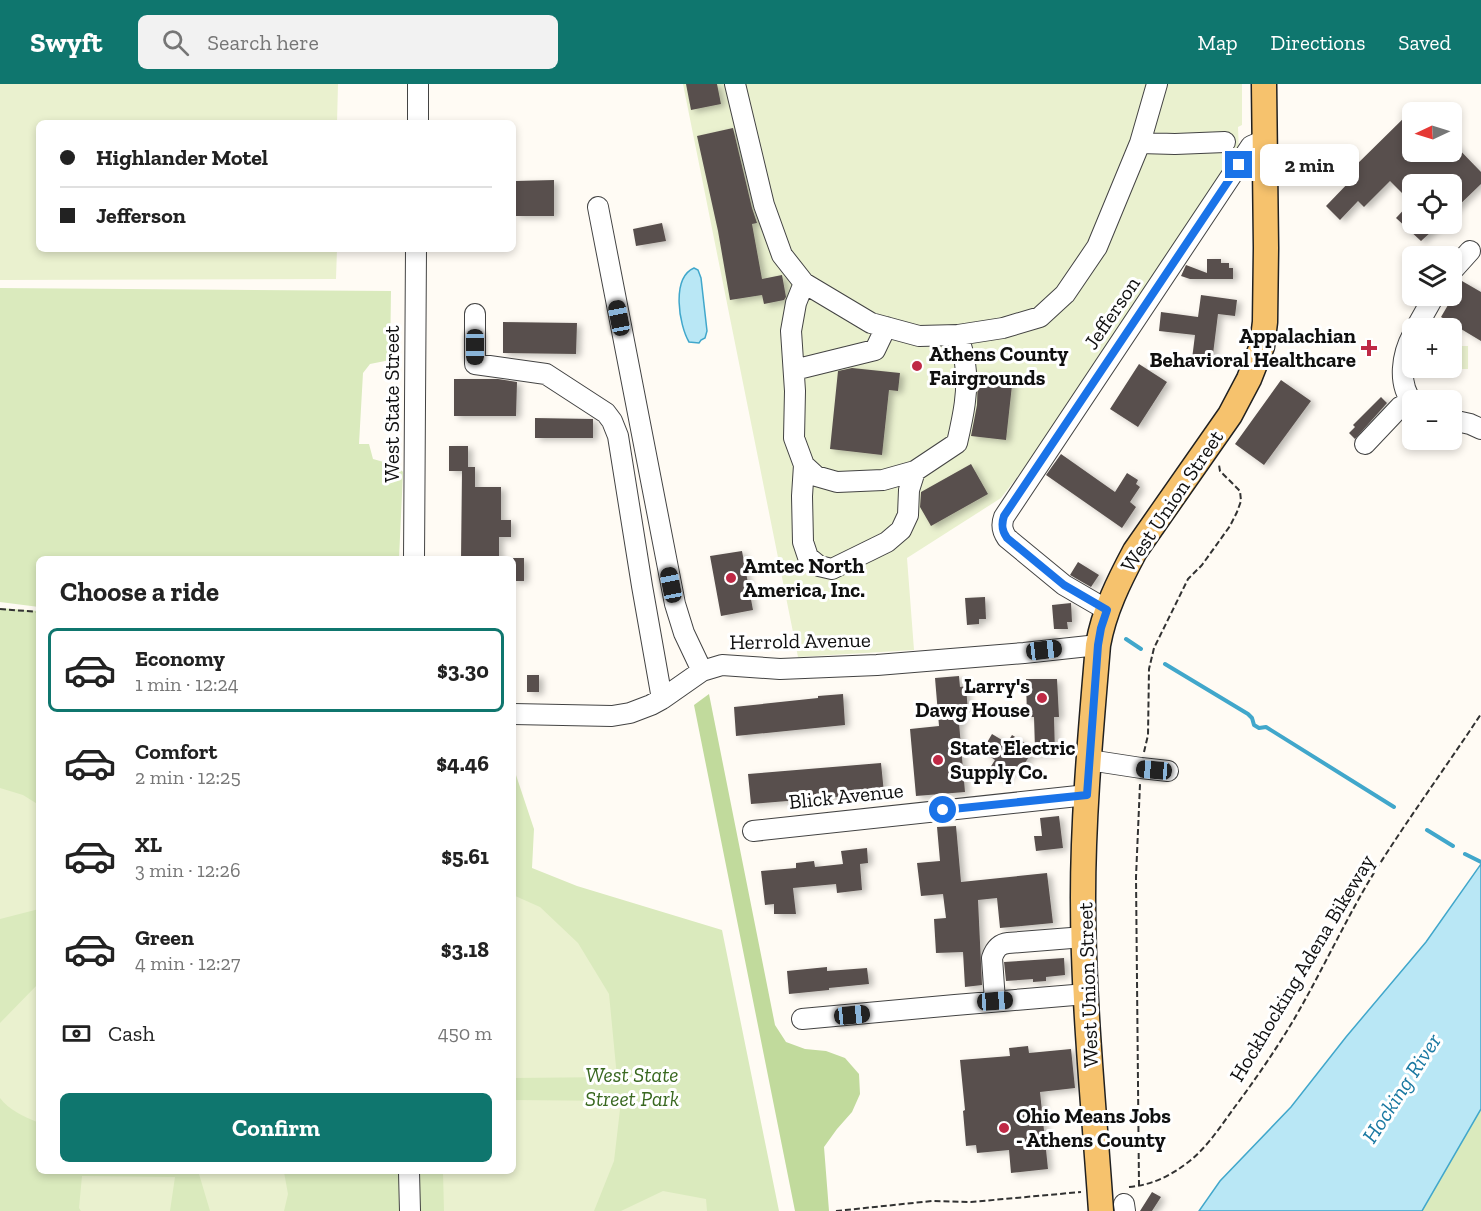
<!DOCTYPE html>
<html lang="en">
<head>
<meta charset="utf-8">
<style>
	body { margin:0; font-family:"Zilla Slab",serif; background:#f2f2f2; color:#222; height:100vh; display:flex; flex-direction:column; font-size:22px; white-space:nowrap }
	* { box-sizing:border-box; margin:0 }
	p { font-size:20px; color:#767676 }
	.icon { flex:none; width:33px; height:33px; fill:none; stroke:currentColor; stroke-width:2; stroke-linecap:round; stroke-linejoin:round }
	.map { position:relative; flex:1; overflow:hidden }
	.side { position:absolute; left:36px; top:472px; width:480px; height:618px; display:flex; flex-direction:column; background:#fff; border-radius:9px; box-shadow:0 3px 9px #0003 }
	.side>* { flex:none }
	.top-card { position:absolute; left:36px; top:36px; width:480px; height:132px; border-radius:9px; box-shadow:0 3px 9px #0003; display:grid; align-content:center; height:132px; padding:0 24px; background:#fff }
	.needle { width:39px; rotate:266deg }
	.buttons { position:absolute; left:1402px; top:18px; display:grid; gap:12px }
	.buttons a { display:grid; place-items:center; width:60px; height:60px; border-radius:9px; background:#fff; box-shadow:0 3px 9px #0003; font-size:30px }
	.end { position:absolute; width:27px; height:27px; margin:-14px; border:8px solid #1a73e8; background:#fff; box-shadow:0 0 0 3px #fff }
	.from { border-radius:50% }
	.bubble { position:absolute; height:42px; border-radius:9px; background:#fff; box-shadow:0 3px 9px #0003; font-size:20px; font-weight:700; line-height:42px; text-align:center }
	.car { position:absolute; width:18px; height:36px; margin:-18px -9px; border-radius:8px; box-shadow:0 0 4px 2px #0007; background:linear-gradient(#222 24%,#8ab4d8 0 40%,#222 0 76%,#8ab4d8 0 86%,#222 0) }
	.top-card b { display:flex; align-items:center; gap:21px; height:57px; font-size:22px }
	.top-card b+b { border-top:2px solid #e0e0e0 }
	.top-card i { width:15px; height:15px; background:#222 }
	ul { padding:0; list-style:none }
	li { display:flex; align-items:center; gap:18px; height:84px; margin:0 12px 9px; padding:0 12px; border:3px solid transparent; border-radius:9px }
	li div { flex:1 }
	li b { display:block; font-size:22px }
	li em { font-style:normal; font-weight:700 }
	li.current { border-color:#0f766e }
	li>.icon { width:54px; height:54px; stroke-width:1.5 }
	h2 { padding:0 24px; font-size:27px; line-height:72px }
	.pay { display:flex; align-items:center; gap:15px; height:66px; padding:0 24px; font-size:22px }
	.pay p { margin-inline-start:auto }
	.action { display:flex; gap:12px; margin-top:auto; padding:12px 24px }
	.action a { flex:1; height:69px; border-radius:9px; background:#0f766e; color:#fff; font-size:24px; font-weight:700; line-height:69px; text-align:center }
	header { display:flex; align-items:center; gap:36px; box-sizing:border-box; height:84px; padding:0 30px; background:#0f766e; color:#fff }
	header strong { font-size:28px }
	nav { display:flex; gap:33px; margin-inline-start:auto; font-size:21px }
	.search { width:420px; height:54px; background:#f2f2f2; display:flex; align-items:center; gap:15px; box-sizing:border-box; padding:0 21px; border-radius:9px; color:#767676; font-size:22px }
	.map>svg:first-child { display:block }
	.green { fill:#daeabd }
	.forest { fill:#c1da9c }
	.pitch { fill:#eaf1cf }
	.water { fill:#b9e7f5; stroke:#41a7cb; stroke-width:1.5 }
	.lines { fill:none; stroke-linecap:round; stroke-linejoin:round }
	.stream { stroke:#41a7cb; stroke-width:4 }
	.building { fill:#59504d; filter:url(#shadow) }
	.minor-casing { stroke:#434343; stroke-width:22 }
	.major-casing { stroke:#212121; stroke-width:27 }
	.path { stroke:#323232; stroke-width:2; stroke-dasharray:6 3; stroke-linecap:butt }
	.minor { stroke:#fff; stroke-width:20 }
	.major { stroke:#f6c26d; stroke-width:24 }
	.route { stroke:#1a73e8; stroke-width:8 }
	.poi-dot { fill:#bf2945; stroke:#fff; stroke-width:2 }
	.labels { text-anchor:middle; stroke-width:6; stroke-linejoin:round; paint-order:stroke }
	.street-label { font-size:21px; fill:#101010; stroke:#fff }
	.poi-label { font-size:21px; font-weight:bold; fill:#101010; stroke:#fff; text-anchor:start }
	.park-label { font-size:21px; font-style:italic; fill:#396820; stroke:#fff }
	.water-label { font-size:22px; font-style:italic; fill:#1a79a2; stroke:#fff }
</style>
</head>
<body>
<header>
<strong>Swyft</strong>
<div class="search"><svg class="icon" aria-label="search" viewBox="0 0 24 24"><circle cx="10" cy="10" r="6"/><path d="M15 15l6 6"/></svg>Search here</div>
<nav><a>Map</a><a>Directions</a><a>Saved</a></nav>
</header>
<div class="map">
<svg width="1481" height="1127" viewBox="0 0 1481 1127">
	<defs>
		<filter id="shadow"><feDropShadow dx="4.5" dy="2.5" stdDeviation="3" flood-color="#0004"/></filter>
	</defs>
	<rect width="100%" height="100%" fill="#fffbf4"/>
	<path class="green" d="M0 204 391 207 390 276 370 280 363 289 359 360H369L373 375 398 382 403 388 399 475 39 476V523L0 518Z
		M0 524 39 527V1088H513V682L534 745 532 784 577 802 722 846 779 1127H0Z
		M1481 1025V1127H1422Z"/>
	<path class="forest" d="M709 610 775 941 786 958 805 965 826 967 845 974 859 990 860 1010 852 1028 837 1045 824 1063 829 1127H795L694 621Z"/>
	<path class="pitch" d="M0 0H338L337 39H39V165H337L336 195 0 196Z
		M683 0H1242V41L1238 43 1239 70 1049 352 1001 414 907 474 914 566 798 573Z
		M1452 262H1468V285H1424V284H1452Z
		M0 704 23 711 39 721V825L0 835Z
		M513 811 540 823 578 859 609 910 617 993 513 994Z
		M39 899V1038H37C23 1032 9 1026 0 1014V939Z
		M513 1016 621 1017 614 1077 594 1127H444L443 1088H513Z
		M227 1088H284L288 1110 284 1127H210L199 1090Z
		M82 1092 175 1093 170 1127H81L79 1124Z
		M663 1107 706 1115 707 1127H621Z"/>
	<path class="water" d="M694 184 698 186 701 194 707 247 705 254 701 256 699 259 689 258C679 241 671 194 694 184Z
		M1481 780V1025L1422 1127H1199L1220 1097 1291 1023 1346 953 1426 858Z"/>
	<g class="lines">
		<path class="stream" d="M1126 555 1141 565
			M1165 580 1248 630 1252 634 1254 641 1259 644 1266 643 1394 723
			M1427 746 1453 762
			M1465 770 1481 778"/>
	</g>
	<path class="building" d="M686 0H717L721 20 691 26Z
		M1413 25V68H1452V58L1481 88V100L1452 128V100H1413V140H1440L1421 157 1396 134 1411 118 1390 97 1364 123 1358 117 1340 136 1326 122 1352 95 1347 90Z
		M733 44 752 124 757 139 752 140 762 195 782 191 786 213 784 216 764 220 762 211 730 216 718 147 697 52Z
		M554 96V132H515V97Z
		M662 139 666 157 636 162 633 145Z
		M1207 175H1221V179H1229V184H1233V195H1190L1181 192 1186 181 1207 189Z
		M1462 197 1481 208V257L1441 233Z
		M1201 211 1237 216 1235 232 1218 230 1212 278 1192 275 1195 251 1159 247 1161 228 1198 233Z
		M503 238 577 239 576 270 503 269Z
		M1139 280 1167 298 1138 343 1110 325Z
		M852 284 900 289 898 307 889 306 882 371 830 365 838 287Z
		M978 288 1013 292 1006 356 971 352 977 321Z
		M454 295H498L517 298 516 332H454Z
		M1281 296 1311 317 1264 381 1235 360Z
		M1381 313 1387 319 1355 355 1349 349 1355 343 1353 341Z
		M535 334 593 335V354H535Z
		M449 362H468V383H475V403H501V436H511V453H499V476H461L462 387H449Z
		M1061 370 1115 408 1127 389 1138 396 1136 400 1140 403 1130 418 1136 423 1122 444 1046 391Z
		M971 380 988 410 931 442 920 423 921 408Z
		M742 467 753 526 721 532 710 472Z
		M513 474H524V497H513Z
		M1078 478 1099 491 1091 503 1070 491Z
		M985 513 986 535H979V540L967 541 965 514Z
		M1071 519 1072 538H1067L1068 545H1054L1052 521Z
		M527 591H539V608H527Z
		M959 592 960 603 966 602 968 628H962L963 639H959L965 708 916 712 910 645 939 642 935 594Z
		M1026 595H1057L1059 633H1054L1055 670 1030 671 1020 687 1014 684 1005 697 988 687 995 676 982 667 992 650 1007 659 1012 651 1035 665 1034 633H1027Z
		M843 610 845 641 736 652 734 623 818 614V612Z
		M881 679 884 709 751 720 748 690Z
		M1059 732 1063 764 1036 767 1034 752H1042L1040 734Z
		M956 742 961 798 1047 789 1053 839 1000 844 997 814 978 816 982 901 965 903 963 868 936 869 934 835 946 834 943 810 921 812 917 779 940 777 937 743Z
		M867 764 868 779 860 780 862 806 837 809 836 800 793 804 796 830H774V820L765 821 761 787 796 784V779L814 777 815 783 843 780 841 767Z
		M1064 874 1065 891 1046 893V897L1033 898V895L1006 897 1004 878Z
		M827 883V887L867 884 869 900 829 904V906L789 910 787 887Z
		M1028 962 1029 969 1071 965 1075 1004 1040 1008 1048 1085 1011 1089 1009 1066 977 1069 976 1061 966 1062 963 1027 965 1026 960 976 1010 972 1009 964Z
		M1152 1108 1161 1113 1152 1127H1140Z"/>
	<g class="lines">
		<defs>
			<path id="minor" d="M735 0 764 121 782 171 804 199 871 239 919 252 958 251 1003 244 1040 233 1065 210 1097 163 1140 59 1157 0
				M418 39V0
				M1140 59 1175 60 1225 58
				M598 123 675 520 684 549 702 587
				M1452 187 1470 167
				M804 199 796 219 791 247 795 307 794 354 804 381 816 392 837 398 883 396 915 387 957 359C963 333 969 306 965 279 964 269 960 260 958 251
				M475 230V280L546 290 606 329 612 337 618 352 642 502 662 615
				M1416 244 1434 212
				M1413 250C1402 270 1397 300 1413 319
				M794 286 875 266 886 243
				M1452 336 1470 340 1481 345
				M1365 360 1400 323 1411 317
				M804 381 802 412 803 458 808 473 819 482 832 485 887 458 901 446 908 431 909 406 915 387
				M414 476 416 165
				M1107 526 1064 501 1007 454C1002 447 1001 441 1004 433L1251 62 1265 56
				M513 630 612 632 630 629 651 621 662 615 702 587 722 581 780 585 877 581 1024 569 1098 561
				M1089 676 1141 684 1168 687
				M753 747 1087 711
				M995 917 992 874C995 865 999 860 1008 859L1084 853
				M802 935 955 921 1086 910
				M409 1088 410 1127
				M1124 1120 1125 1127"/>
			<path id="major" d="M1101 1127C1094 1023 1083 919 1083 814 1083 730 1091 645 1098 561 1104 527 1119 497 1135 467L1230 331 1249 295 1262 262 1265 238 1266 164 1264 0"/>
		</defs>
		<use href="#minor" class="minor-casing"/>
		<use href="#major" class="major-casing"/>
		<path class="path" d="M0 525 39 528
			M1144 668 1148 651 1149 585 1154 564 1188 495 1202 481 1230 442 1237 428 1241 417 1240 407 1220 387 1219 381
			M1139 1102 1136 793 1140 700
			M1129 1103C1151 1101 1169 1093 1187 1079 1205 1066 1221 1042 1234 1024 1255 996 1275 967 1293 937 1320 891 1342 843 1369 797 1404 740 1444 686 1481 630
			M836 1127 932 1117 971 1118 1081 1108"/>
		<use href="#minor" class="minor"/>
		<use href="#major" class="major"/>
	</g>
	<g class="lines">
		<path class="route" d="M943 726 1087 711 1098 561 1101 544 1107 526 1064 501 1007 454C1002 447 1001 441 1004 432L1239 81"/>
	</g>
	<g class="poi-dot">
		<path d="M1366 255h6v6h6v6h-6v6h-6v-6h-6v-6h6z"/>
		<circle cx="917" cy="282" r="6"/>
		<circle cx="731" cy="494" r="6"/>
		<circle cx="1042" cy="614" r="6"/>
		<circle cx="938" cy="676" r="6"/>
		<circle cx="1004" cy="1044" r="6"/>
	</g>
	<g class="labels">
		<g class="street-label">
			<text transform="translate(1112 229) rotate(-56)" y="7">Jefferson</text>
			<text transform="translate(392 320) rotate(-90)" y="7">West State Street</text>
			<text transform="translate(1172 417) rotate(-56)" y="7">West Union Street</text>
			<text transform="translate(800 557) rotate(-1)" y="7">Herrold Avenue</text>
			<text transform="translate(846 712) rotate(-6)" y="7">Blick Avenue</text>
			<text transform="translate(1302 884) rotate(-59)" y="7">Hockhocking Adena Bikeway</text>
			<text transform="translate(1088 901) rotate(-92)" y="7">West Union Street</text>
		</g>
		<g class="poi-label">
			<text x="1356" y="259" text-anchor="end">Appalachian<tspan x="1356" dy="24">Behavioral Healthcare</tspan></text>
			<text x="929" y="277">Athens County<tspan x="929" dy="24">Fairgrounds</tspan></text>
			<text x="743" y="489">Amtec North<tspan x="743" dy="24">America, Inc.</tspan></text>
			<text x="1030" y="609" text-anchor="end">Larry's<tspan x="1030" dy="24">Dawg House</tspan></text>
			<text x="950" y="671">State Electric<tspan x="950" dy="24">Supply Co.</tspan></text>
			<text x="1016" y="1039">Ohio Means Jobs<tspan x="1016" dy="24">- Athens County</tspan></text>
		</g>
		<g class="park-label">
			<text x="632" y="998">West State<tspan x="632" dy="24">Street Park</tspan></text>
		</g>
		<g class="water-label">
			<text transform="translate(1401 1004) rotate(-57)" y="8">Hocking River</text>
		</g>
	</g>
</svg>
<div class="buttons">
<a><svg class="needle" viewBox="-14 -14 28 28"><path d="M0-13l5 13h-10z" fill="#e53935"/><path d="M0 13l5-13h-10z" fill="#767676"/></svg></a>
<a><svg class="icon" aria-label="locate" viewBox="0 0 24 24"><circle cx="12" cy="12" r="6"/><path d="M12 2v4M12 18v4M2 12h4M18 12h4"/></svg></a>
<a><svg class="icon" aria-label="layers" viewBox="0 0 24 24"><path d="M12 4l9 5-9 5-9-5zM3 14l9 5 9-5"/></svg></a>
<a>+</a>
<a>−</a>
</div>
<i class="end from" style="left:943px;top:726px"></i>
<i class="end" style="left:1239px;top:81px"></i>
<div class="bubble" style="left:1260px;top:60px;width:99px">2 min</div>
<i class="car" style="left:619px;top:234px;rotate:349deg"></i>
<i class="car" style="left:475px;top:263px;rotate:180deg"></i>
<i class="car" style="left:671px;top:501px;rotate:349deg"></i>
<i class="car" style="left:1044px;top:566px;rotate:83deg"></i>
<i class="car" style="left:1154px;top:686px;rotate:275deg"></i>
<i class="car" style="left:995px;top:917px;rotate:86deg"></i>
<i class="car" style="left:852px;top:931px;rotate:84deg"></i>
<div class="top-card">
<b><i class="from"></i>Highlander Motel</b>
<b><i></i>Jefferson</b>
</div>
<section class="side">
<h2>Choose a ride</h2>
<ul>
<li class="current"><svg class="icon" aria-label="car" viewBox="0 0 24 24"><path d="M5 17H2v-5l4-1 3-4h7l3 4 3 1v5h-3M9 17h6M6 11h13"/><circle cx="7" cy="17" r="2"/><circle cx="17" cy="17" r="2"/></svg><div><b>Economy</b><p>1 min · 12:24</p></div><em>$3.30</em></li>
<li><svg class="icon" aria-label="car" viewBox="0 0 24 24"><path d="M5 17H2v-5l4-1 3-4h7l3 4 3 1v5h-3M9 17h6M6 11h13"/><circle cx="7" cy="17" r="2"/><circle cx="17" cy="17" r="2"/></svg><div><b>Comfort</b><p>2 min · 12:25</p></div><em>$4.46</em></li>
<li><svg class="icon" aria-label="car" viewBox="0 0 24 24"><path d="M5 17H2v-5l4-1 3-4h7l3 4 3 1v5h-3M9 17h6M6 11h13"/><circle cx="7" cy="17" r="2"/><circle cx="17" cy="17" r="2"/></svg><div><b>XL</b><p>3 min · 12:26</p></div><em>$5.61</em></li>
<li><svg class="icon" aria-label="car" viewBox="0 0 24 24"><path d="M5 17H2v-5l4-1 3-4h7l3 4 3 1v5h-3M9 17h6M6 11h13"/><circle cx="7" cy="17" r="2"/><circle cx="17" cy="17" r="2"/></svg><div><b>Green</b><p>4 min · 12:27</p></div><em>$3.18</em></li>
</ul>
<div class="pay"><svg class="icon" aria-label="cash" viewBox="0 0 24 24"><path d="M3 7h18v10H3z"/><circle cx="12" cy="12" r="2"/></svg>Cash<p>450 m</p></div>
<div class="action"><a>Confirm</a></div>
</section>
</div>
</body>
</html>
